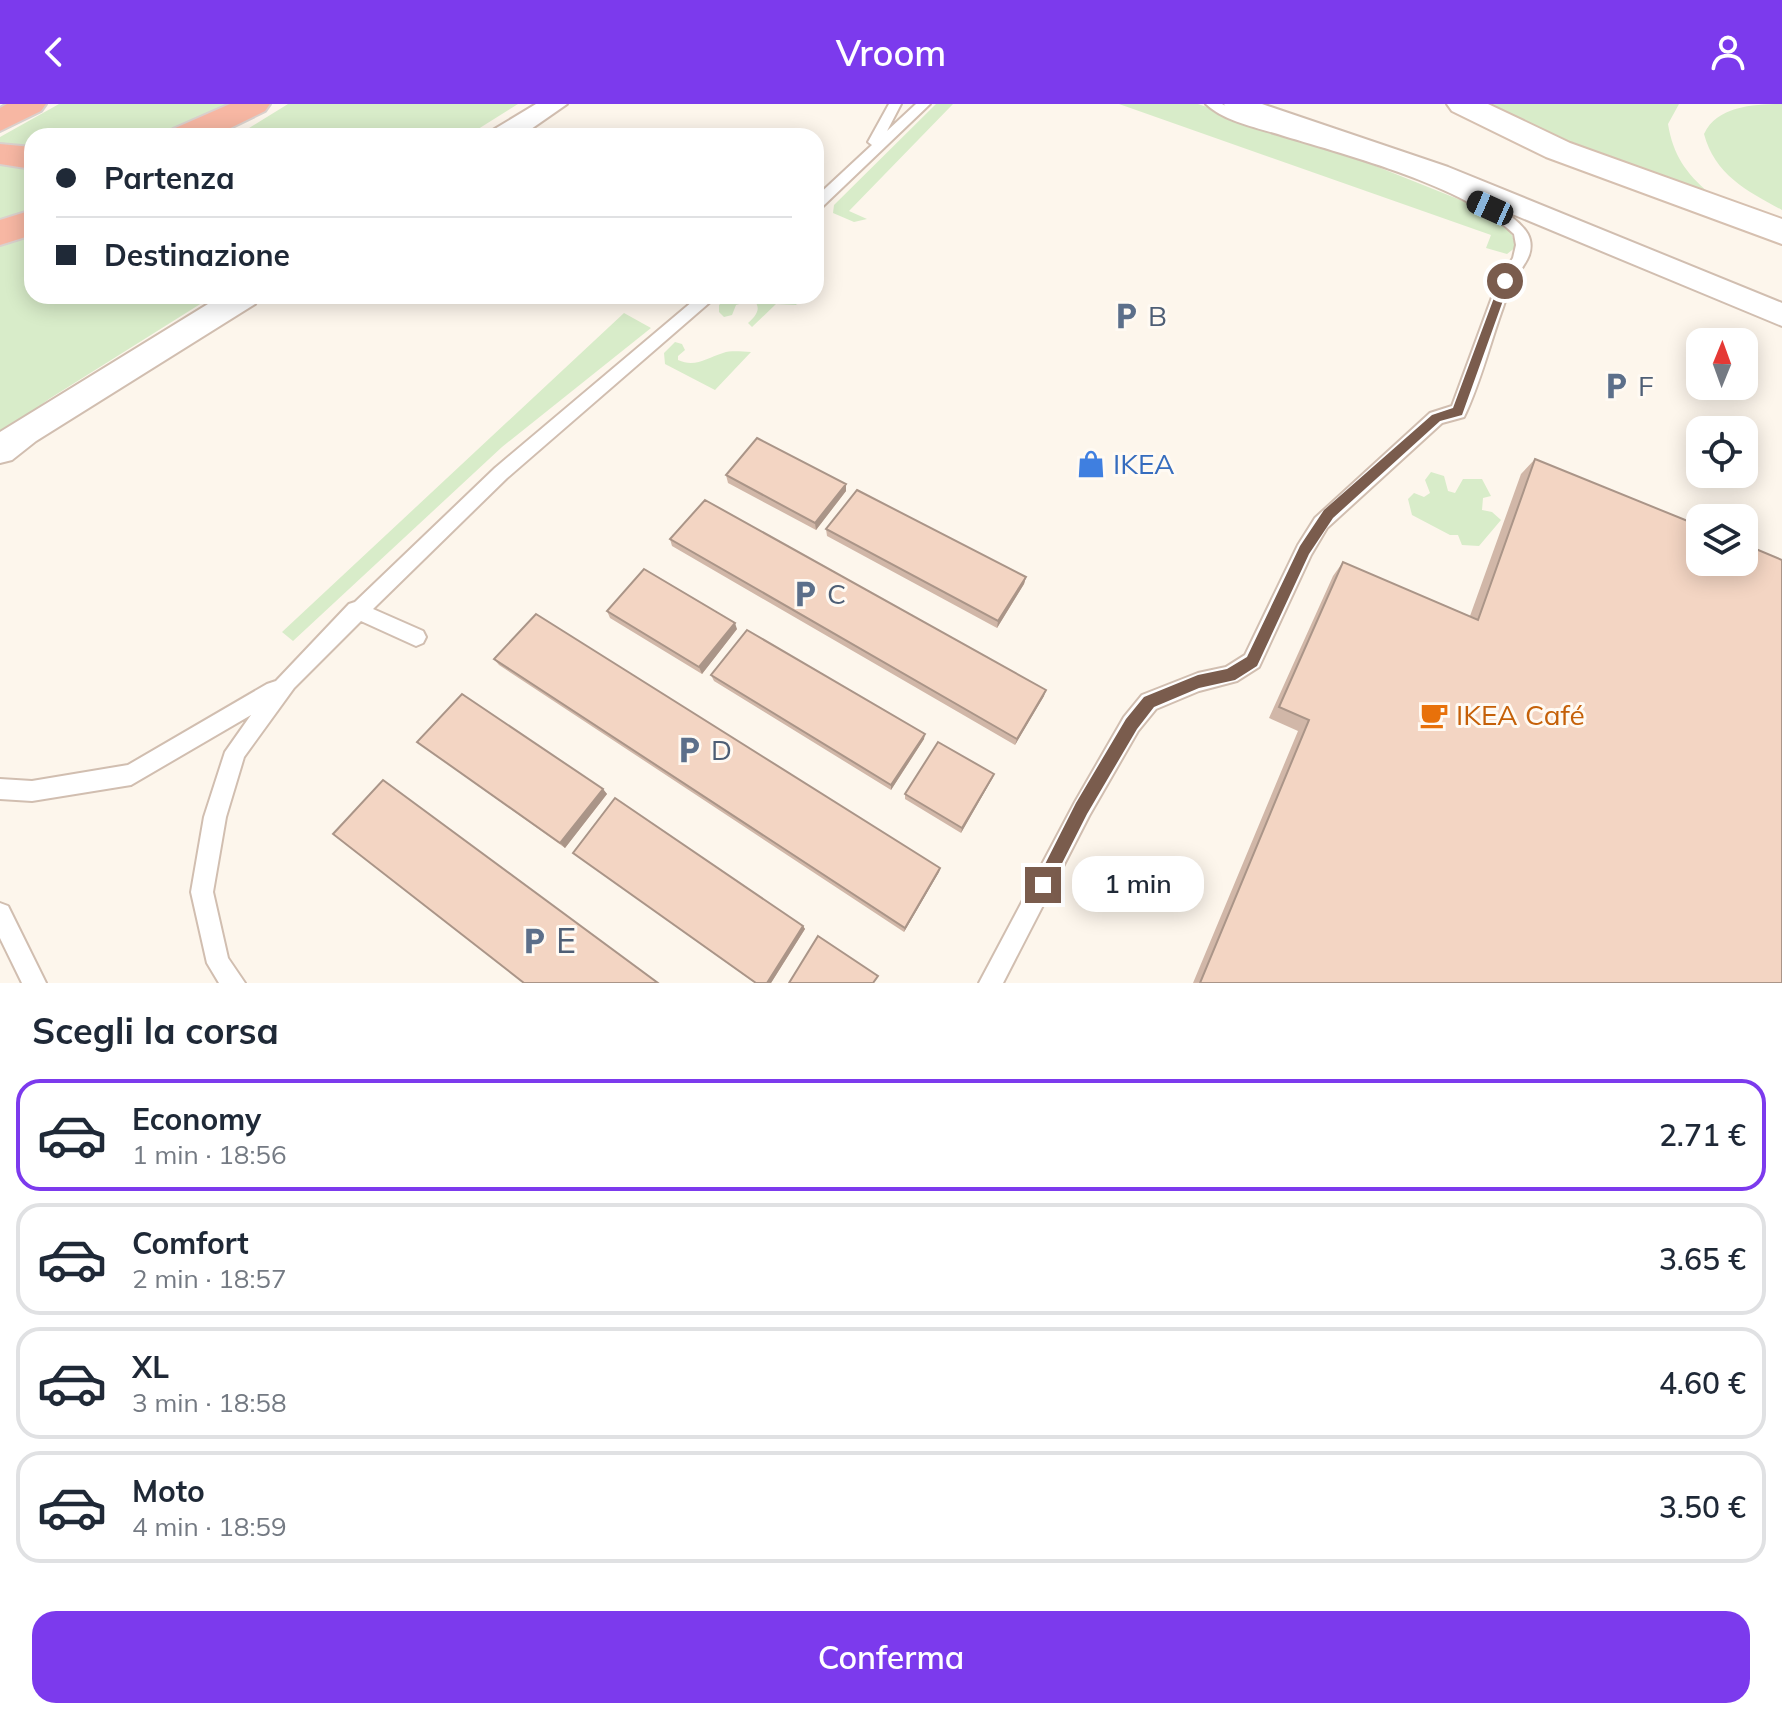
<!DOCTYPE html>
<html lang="it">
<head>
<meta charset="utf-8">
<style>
	body { margin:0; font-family:Mulish,sans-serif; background:#f6f6f7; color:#1f2937; height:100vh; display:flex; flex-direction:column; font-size:30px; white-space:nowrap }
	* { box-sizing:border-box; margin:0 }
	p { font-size:26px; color:#747a83 }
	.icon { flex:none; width:44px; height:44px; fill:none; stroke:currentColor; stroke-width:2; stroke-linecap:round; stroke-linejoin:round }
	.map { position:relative; height:879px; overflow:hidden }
	.drawer { display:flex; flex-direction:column; background:#fff; flex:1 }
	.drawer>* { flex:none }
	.hud { position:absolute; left:24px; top:24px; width:800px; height:176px; border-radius:24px; box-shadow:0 4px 20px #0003; display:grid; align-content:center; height:176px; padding:0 32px; background:#fff }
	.needle { width:52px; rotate:1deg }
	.tools { position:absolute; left:1686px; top:224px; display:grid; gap:16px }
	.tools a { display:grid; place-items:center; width:72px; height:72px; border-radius:16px; background:#fff; box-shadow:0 4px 20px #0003; font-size:40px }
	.end { position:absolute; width:36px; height:36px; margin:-18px; border:10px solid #7a5c4d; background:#fff; box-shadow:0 0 0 4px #fff }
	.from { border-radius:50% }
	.bubble { position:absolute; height:56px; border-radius:24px; background:#fff; box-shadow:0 4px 20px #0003; font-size:26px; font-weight:600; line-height:56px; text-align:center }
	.car { position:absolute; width:24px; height:48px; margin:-24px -12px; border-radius:10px; box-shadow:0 0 6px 2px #0007; background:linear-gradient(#222 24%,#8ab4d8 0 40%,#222 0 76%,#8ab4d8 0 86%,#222 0) }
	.hud b { display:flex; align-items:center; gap:28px; height:76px; font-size:30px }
	.hud b+b { border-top:2px solid #e0e1e3 }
	.hud i { width:20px; height:20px; background:#1f2937 }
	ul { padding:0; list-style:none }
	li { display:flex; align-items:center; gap:24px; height:112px; margin:0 16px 12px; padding:0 16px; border:4px solid #e0e1e3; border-radius:24px }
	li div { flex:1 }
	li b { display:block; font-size:30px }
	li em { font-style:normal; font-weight:600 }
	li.selected { border-color:#7c3aed }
	li>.icon { width:72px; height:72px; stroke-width:1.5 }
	h2 { padding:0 32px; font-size:36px; line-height:96px }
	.cta { display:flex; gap:16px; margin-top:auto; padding:16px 32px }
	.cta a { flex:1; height:92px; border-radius:24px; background:#7c3aed; color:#fff; font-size:32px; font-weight:600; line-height:92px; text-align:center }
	header { display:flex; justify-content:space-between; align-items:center; height:104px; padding:0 32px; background:#7c3aed; color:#fff; font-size:36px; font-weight:600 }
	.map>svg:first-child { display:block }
	.green { fill:#d8ecc9 }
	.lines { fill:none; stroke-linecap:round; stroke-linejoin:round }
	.lane-casing { stroke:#d1beb0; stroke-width:4 }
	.street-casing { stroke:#d1beb0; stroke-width:4 }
	.secondary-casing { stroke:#d6c0b0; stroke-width:4 }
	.highway-casing { stroke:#dad1cd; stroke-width:4 }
	.lane { fill:#fff; fill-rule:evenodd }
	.street { fill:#fff; fill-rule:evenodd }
	.secondary { fill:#fff; fill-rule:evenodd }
	.highway { fill:#f7b7a3; fill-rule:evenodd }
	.wall { fill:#d1b7a8 }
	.shaded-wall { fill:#aa9588 }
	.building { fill:#f3d5c3; stroke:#aa9588; stroke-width:2 }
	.route { fill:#7a5c4d }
	.labels { text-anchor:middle; stroke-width:6; stroke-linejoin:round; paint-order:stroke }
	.service-label { font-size:28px; fill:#4e5e75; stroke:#fffaf3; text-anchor:start }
	.shop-label { font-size:28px; fill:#366cbe; stroke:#fffaf3; text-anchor:start }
	.food-label { font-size:28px; fill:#c56008; stroke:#fffaf3; text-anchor:start }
	.near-service-label { font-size:34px; fill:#4e5e75; stroke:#fffaf3; text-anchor:start }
</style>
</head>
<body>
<header><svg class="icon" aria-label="back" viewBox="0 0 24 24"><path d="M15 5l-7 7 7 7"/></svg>Vroom<svg class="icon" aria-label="person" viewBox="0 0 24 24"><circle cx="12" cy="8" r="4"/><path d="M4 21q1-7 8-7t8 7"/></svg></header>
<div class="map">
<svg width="1782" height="879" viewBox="0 0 1782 879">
	<rect width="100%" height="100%" fill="#fdf6ec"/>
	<path class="green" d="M59 0H235L178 26 157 32H32V44L0 47V33Z
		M288 0H518L467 32H236Z
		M936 0H953L849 107 867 115 854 118 833 109 834 101Z
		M1119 0H1198L1338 47 1468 99 1502 118 1510 126 1516 143 1507 150 1486 144 1491 131Z
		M1489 0H1679L1668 20C1673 51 1686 69 1709 89L1565 37Z
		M1782 0V106C1747 87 1715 71 1704 30 1717 2 1754 0 1782 0Z
		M0 61 32 63V110L0 122Z
		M32 125V192H213L49 295 0 332V137Z
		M730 192H804L796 201 776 200 752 223 748 219C755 213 763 204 753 196L736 201 732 211 724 213 719 208V201Z
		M624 209 651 224 502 343 293 537 282 528Z
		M675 238 682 240 685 246 678 252V256C695 264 707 254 723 249 732 246 742 248 751 248L715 286 665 260 664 249Z
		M1431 368 1444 372 1448 387 1455 389 1463 375H1482L1491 392 1483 394 1482 406 1492 408 1501 416 1479 442 1462 441 1458 431H1450L1412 411 1408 395 1414 389 1424 393 1430 389 1425 376Z"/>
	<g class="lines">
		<defs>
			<path id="lane" d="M889 0H901L887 27 916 0H930L821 104 816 106V93L872 41 868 38Z
				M1206 0H1222L1243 10C1292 26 1520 87 1530 136 1534 154 1519 165 1512 180 1507 188 1505 199 1501 209 1489 243 1480 280 1464 313L1442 319 1327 424 1311 451 1259 563 1237 577 1199 587 1156 605 1138 627 1089 712 1003 879H979L1075 698 1124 613 1142 591 1198 569 1226 563 1245 551 1298 441 1315 414 1430 309 1452 302 1498 177 1513 154 1516 141 1514 130C1465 82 1350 52 1284 32 1259 24 1225 18 1206 0Z
				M699 192H717L507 374 373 505 423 527 426 533 423 539 416 542 361 517 294 584 244 653 226 713 213 788 228 854 245 879H219L207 859 191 788 204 713 225 648 251 611 131 681 32 697 0 695V675L32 677 128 661 267 580 276 577 349 500 355 498 495 364Z
				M0 799 8 802 46 879H22L0 834Z"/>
			<path id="street" d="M536 0H567L521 32H489L493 26Z
				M1224 0H1262L1448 63 1782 199V222L1428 75 1228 6Z
				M221 192H259L255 200 36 337 12 356 0 359V328Z"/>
			<path id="secondary" d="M1447 0H1488L1570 39 1782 115V140L1546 53 1452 7Z"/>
			<path id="highway" d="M7 0H46L41 7 0 27V4Z
				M230 0H270L265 7 214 32H168L173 25Z
				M0 40 32 43V65L0 60Z
				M32 106V131L0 141V116Z"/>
		</defs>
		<use href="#lane" class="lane-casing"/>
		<use href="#street" class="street-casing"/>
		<use href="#secondary" class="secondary-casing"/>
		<use href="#highway" class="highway-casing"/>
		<use href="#lane" class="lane"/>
		<use href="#street" class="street"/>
		<use href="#secondary" class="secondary"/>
		<use href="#highway" class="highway"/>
	</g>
	<path class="wall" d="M1535 355 1782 879H1193L1298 627 1269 614 1333 472 1343 458 1470 512 1521 370Z
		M726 371 846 387 816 426 728 379Z
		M826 425 1026 473 1024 480 997 524 827 432Z
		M670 435 1044 592 1015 641 672 442Z
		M607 507 737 525 702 570 610 514Z
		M494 555 940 764 939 768 904 828 499 561Z
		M711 571 924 635 891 686 714 577Z
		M417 638 603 685 607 690 565 744Z
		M994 670 992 675 961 729 905 695V690Z
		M573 749 803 822 805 825 771 879H755Z"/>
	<path class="shaded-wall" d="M846 380V387L816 426 815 419Z
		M1026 473 1024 480 997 524 998 517Z
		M735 519 737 525 702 570 699 563Z
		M1046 586 1044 592 1015 641 1017 635Z
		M925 630 924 635 891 686V681Z
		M994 670 992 675 961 729 962 724Z
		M603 685 607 690 565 744 560 739Z
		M940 764 939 768 904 828 905 824Z
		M803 822 805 825 771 879H767Z"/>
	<path class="building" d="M757 334 846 380 815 419 726 371Z
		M1535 355 1700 422V458H1744V440L1782 456V879H1200L1309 616 1279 603 1343 458 1478 516Z
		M857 386 1026 473 998 517 826 425Z
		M705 396 1046 586 1017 635 670 435Z
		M644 465 735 519 699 563 607 507Z
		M536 510 940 764 905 824 494 555Z
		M747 526 925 630 891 681 711 571Z
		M462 590 603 685 560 739 417 638Z
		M938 638 994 670 962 724 905 690Z
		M383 676 658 879H524L333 730Z
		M615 694 803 822 767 879H756L573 749Z
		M818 832 878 872 873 879H789Z"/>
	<path class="route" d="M1501 175 1510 177 1462 311 1440 317 1333 414 1309 450 1257 562 1235 576 1199 584 1154 603 1137 625 1087 710 1048 787H1037V776L1076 699 1126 615 1144 593 1198 571 1227 565 1247 553 1300 442 1324 406 1432 311 1453 304Z"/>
	<defs>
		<symbol id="parking-bare" viewBox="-9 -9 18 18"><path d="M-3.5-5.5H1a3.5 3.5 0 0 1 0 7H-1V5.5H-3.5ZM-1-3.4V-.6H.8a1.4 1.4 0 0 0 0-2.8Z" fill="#5c6f8a" stroke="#fffaf3" stroke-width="2.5" paint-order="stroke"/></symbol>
		<symbol id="shop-bare" viewBox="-9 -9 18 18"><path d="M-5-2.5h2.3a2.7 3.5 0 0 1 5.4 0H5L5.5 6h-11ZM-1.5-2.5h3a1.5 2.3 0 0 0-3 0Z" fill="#3f7fe0" stroke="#fffaf3" stroke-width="2.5" paint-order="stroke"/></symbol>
		<symbol id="cafe-bare" viewBox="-9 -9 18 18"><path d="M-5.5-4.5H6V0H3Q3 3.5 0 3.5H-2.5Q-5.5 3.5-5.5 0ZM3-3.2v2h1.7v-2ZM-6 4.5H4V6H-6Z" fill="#e8710a" stroke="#fffaf3" stroke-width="2.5" paint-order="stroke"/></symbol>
	</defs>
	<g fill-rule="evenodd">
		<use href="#parking-bare" x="1106" y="192" width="40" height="40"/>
		<use href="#parking-bare" x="1596" y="262" width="40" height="40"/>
		<use href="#shop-bare" x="1071" y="340" width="40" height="40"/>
		<use href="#parking-bare" x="785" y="470" width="40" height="40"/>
		<use href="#cafe-bare" x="1414" y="591" width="40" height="40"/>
		<use href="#parking-bare" x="669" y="626" width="40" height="40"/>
		<use href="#parking-bare" x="514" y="817" width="40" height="40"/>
	</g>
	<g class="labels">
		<g class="service-label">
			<text x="1148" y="222">B</text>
			<text x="1638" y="292">F</text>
			<text x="827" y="500">C</text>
			<text x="711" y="656">D</text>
		</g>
		<g class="shop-label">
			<text x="1113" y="370">IKEA</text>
		</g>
		<g class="food-label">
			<text x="1456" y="621">IKEA Café</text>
		</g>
		<g class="near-service-label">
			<text x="556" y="849">E</text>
		</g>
	</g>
</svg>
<div class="tools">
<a><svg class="needle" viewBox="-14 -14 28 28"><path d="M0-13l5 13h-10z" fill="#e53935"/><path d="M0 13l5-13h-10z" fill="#747a83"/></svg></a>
<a><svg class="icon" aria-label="locate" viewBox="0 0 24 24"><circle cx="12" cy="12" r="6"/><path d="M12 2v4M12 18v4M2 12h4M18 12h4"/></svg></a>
<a><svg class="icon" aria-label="layers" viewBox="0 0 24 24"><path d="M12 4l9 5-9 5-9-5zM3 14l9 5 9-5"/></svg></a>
</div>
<i class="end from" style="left:1505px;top:177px"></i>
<i class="end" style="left:1043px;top:781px"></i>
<div class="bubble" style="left:1072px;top:752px;width:132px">1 min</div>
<i class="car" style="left:1490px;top:104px;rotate:294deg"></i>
<div class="hud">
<b><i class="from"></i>Partenza</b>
<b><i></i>Destinazione</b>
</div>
</div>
<section class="drawer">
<h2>Scegli la corsa</h2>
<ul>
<li class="selected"><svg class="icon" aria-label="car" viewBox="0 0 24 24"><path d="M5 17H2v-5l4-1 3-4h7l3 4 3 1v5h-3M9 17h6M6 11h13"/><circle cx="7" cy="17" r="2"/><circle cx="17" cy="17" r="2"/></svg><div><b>Economy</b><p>1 min · 18:56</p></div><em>2.71 €</em></li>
<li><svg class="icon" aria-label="car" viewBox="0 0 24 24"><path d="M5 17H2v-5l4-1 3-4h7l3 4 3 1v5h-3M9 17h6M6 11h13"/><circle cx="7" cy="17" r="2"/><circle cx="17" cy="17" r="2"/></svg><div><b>Comfort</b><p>2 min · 18:57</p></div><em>3.65 €</em></li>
<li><svg class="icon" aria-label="car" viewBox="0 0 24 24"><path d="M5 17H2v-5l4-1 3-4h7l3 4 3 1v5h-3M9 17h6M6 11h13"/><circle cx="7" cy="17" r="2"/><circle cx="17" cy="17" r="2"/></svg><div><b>XL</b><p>3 min · 18:58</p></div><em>4.60 €</em></li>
<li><svg class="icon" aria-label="car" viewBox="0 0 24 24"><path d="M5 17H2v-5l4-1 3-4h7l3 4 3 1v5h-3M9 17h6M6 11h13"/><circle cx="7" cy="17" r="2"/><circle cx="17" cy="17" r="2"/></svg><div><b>Moto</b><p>4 min · 18:59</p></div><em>3.50 €</em></li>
</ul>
<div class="cta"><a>Conferma</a></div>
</section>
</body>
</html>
